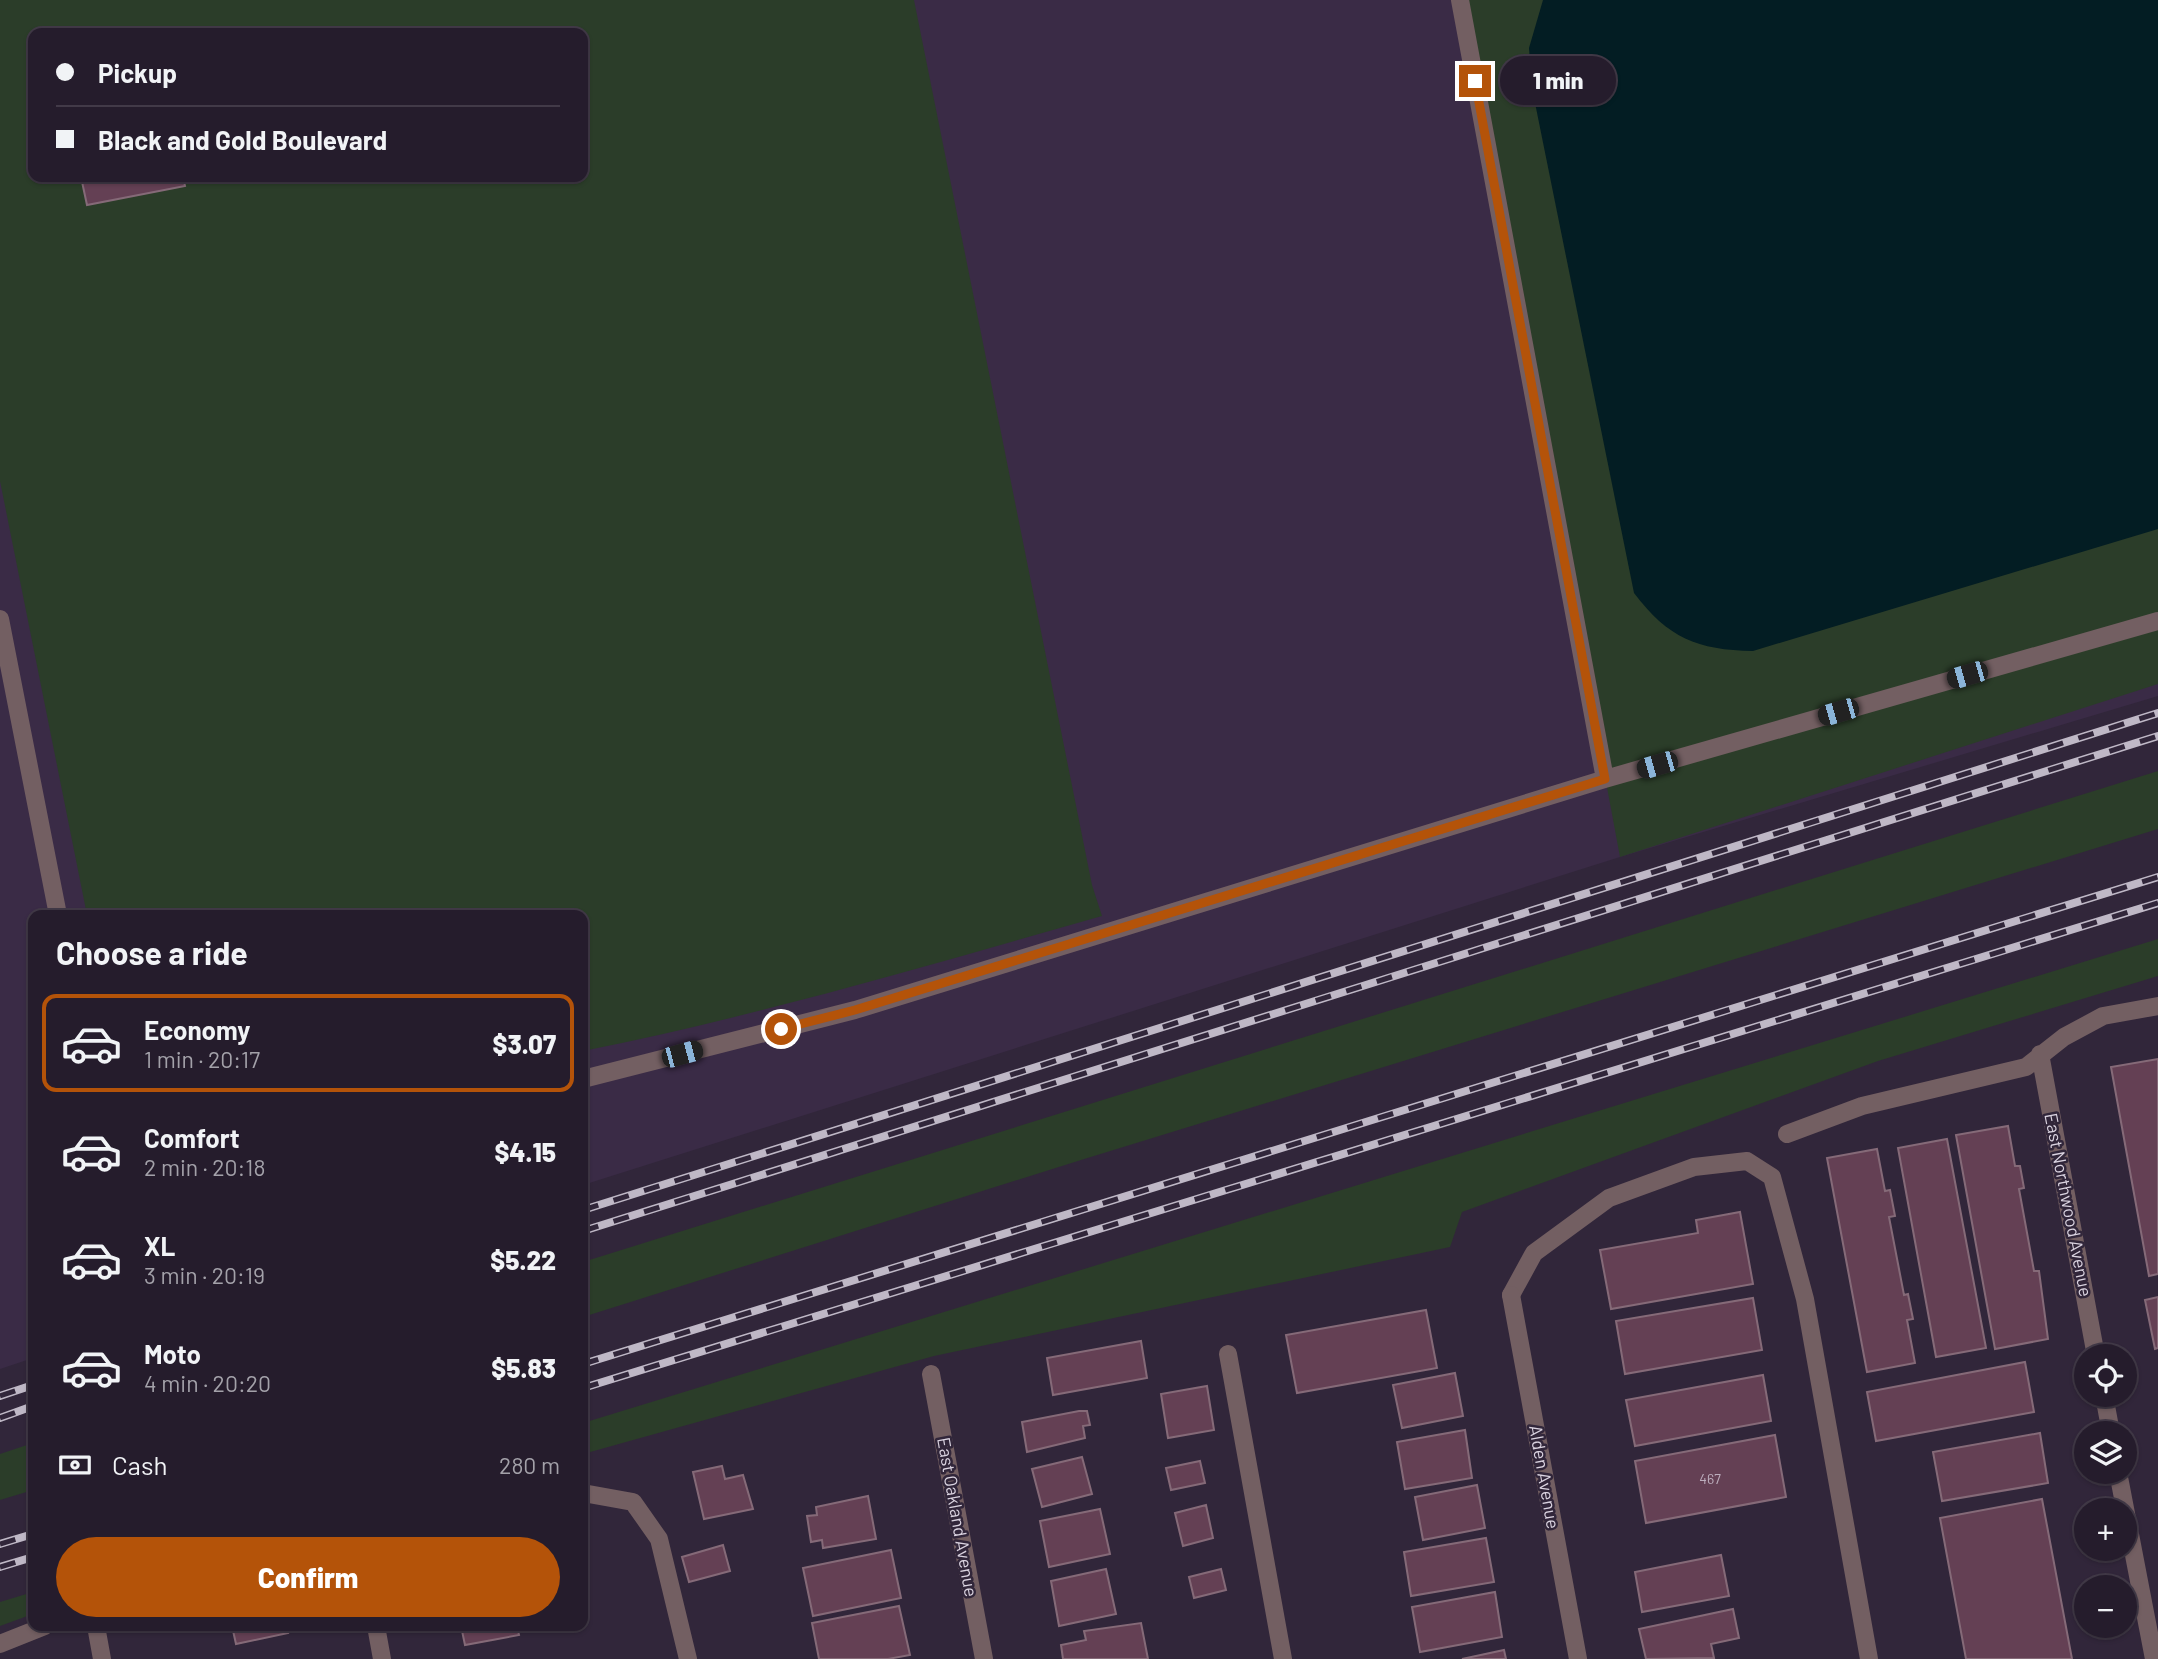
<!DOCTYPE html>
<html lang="en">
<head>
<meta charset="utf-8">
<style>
	body { margin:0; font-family:Barlow,sans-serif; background:#2d2534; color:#f1f3f6; height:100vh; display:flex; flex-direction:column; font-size:26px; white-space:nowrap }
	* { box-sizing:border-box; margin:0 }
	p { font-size:23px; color:#a3a1a9 }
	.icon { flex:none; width:38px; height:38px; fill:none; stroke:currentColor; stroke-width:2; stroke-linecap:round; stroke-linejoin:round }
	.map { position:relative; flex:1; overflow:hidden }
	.panel { position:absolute; left:28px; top:910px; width:560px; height:721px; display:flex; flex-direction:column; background:#251c2c; border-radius:14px; box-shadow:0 2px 5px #0004,0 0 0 2px #423a48 }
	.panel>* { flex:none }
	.banner { position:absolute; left:28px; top:28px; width:560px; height:154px; border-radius:14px; box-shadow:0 2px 5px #0004,0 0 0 2px #423a48; display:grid; align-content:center; height:154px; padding:0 28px; background:#251c2c }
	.controls { position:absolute; left:2074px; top:1344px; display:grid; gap:14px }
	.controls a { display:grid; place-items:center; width:63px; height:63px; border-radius:50%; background:#251c2c; box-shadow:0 2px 5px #0004,0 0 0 2px #423a48; font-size:35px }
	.end { position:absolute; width:32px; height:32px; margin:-16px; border:9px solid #b45309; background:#fff; box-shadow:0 0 0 4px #fff }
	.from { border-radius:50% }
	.bubble { position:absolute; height:49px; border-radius:24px; background:#251c2c; box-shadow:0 2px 5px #0004,0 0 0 2px #423a48; font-size:23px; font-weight:800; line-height:49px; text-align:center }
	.car { position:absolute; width:21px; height:42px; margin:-21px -10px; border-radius:9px; box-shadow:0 0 5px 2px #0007; background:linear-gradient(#222 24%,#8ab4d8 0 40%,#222 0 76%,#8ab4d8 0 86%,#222 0) }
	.banner b { display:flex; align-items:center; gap:24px; height:66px; font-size:26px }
	.banner b+b { border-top:2px solid #423a48 }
	.banner i { width:18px; height:18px; background:#f1f3f6 }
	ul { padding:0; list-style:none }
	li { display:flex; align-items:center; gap:21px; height:98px; margin:0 14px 10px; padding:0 14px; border:4px solid transparent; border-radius:14px }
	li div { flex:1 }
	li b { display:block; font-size:26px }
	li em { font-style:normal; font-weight:800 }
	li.selected { border-color:#b45309 }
	li>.icon { width:63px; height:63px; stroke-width:1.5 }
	h2 { padding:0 28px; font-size:32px; line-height:84px }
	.pay { display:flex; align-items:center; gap:18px; height:77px; padding:0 28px; font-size:26px }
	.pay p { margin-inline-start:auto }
	.button { display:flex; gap:14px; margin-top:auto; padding:14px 28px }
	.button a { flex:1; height:80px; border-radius:42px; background:#b45309; color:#fff; font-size:28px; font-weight:800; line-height:80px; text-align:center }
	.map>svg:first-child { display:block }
	.built { fill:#3a2b46; fill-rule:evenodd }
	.green { fill:#2b3d29; fill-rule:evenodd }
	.water { fill:#031d23 }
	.building { fill:#644054; stroke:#856a78; stroke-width:2 }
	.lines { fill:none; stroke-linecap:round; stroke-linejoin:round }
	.service { stroke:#735f62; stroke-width:18 }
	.minor { stroke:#735f62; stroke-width:18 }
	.rail-casing { stroke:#bfb8c6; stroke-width:8 }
	.rail { stroke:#31263a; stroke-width:5; stroke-dasharray:16; stroke-linecap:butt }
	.route { stroke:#b45309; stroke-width:9 }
	.labels { text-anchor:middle; stroke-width:5; stroke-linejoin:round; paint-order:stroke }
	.number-label { font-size:14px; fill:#bcaebd }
	.street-label { font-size:18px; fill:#dad3e0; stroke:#31263a }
</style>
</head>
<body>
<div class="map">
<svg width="2158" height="1659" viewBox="0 0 2158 1659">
	<rect width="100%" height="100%" fill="#31263a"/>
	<path class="built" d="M0 0H2158V696L1620 857 583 1185V915H33V1358L0 1369ZM33 33H583V177H33Z"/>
	<path class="green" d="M0 0H914L1092 885 1102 916C930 965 758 1016 583 1051V915H87L0 481ZM33 33H583V177H33Z
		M1460 0H2158V684L1620 857Z
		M2158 771V829L1081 1160 583 1317V1262Z
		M2158 939V976L1878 1061 1462 1212 1450 1247 934 1356 583 1454V1423Z
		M33 1443V1490L0 1500V1454Z
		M33 1592V1614L0 1626V1602Z"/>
	<path class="water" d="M1543 0H2158V529L1753 651C1697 650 1668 638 1634 593L1532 88 1529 48Z"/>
	<path class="building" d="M81 177H183L185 186 87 205Z
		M2158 1059V1274L2149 1276 2111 1067Z
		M2008 1126 2015 1166H2020L2024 1188 2019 1189 2034 1271H2039L2048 1339 1995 1349 1956 1135Z
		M1947 1139 1986 1348 1936 1357 1898 1148Z
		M1877 1149 1885 1191 1890 1190 1895 1216 1889 1217 1904 1295 1908 1294 1913 1319 1907 1320 1915 1363 1867 1372 1827 1158Z
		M1740 1212 1753 1284 1611 1309 1600 1250 1698 1233 1696 1220Z
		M2158 1297V1348L2155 1349 2145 1300Z
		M1753 1298 1762 1350 1625 1374 1616 1321Z
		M1426 1310 1437 1368 1297 1393 1286 1335Z
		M1141 1341 1147 1378 1053 1395 1047 1358Z
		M2025 1362 2034 1412 1876 1441 1867 1392Z
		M1455 1373 1463 1416 1402 1428 1393 1385Z
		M1763 1375 1771 1421 1635 1446 1626 1400Z
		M1207 1386 1214 1430 1168 1438 1161 1394Z
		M1079 1411H1087L1090 1425 1083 1426 1085 1438 1027 1452 1022 1422Z
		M1465 1430 1472 1478 1405 1489 1397 1442Z
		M2040 1433 2048 1483 1942 1501 1933 1452Z
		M1775 1435 1786 1497 1646 1523 1635 1461Z
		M1082 1457 1092 1494 1042 1507 1032 1469Z
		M1200 1461 1205 1483 1171 1490 1166 1468Z
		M722 1466 725 1479 743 1475 753 1509 704 1519 693 1472Z
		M1477 1485 1485 1528 1423 1540 1415 1497Z
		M868 1496 876 1539 823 1548 822 1540 811 1542 807 1516 817 1515 816 1507Z
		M2042 1499 2072 1659H1966L1940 1518Z
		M1206 1505 1213 1538 1183 1546 1175 1513Z
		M1100 1509 1110 1554 1049 1567 1040 1521Z
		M1486 1538 1494 1582 1411 1596 1404 1552Z
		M723 1545 730 1571 689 1582 682 1557Z
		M891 1550 901 1598 813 1616 803 1568Z
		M1721 1555 1729 1596 1642 1612 1635 1572Z
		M1106 1569 1116 1614 1059 1626 1051 1581Z
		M1221 1569 1226 1590 1194 1598 1189 1577Z
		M1495 1592 1502 1637 1420 1652 1412 1607Z
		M899 1606 910 1655 888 1659H819L812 1623Z
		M1733 1609 1739 1638 1711 1644 1714 1658 1646 1659 1639 1629Z
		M1141 1623 1148 1659H1063L1061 1645 1086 1640 1084 1631Z
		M232 1626H286L288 1633 236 1644Z
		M461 1626H517L519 1635 465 1645Z
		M1504 1650 1506 1659H1462Z"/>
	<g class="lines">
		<path class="service" d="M2040 1054 2096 1356
			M1787 1134 1862 1106 2026 1067 2064 1037 2103 1016 2158 1006
			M1511 1295 1534 1253 1609 1198 1694 1167 1747 1161 1772 1177 1805 1299 1869 1659
			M1228 1354 1283 1659
			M2104 1395 2111 1433
			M2118 1472 2154 1659
			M583 1493 633 1502 659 1539 688 1659
			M96 1626 102 1659
			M0 1644 45 1626"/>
		<path class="minor" d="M1460 0 1605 779
			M0 619 58 915
			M583 1079 855 1010 1605 779 2158 621
			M1511 1295 1578 1659
			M931 1374 984 1659
			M376 1626 382 1659"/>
		<defs>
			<path id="rail" d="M583 1210 2158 713
				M583 1231 2158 736
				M583 1364 2158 877
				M583 1388 2158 903
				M0 1396 33 1385
				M0 1418 33 1406
				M0 1544 33 1534
				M0 1567 33 1557"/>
		</defs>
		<use href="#rail" class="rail-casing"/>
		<use href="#rail" class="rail"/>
	</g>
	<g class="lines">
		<path class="route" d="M781 1029 855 1010 1605 779 1475 81"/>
	</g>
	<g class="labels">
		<g class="number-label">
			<text x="1710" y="1484">467</text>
		</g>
		<g class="street-label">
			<text transform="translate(2068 1205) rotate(79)" y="6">East Northwood Avenue</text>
			<text transform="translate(1544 1477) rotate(80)" y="6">Alden Avenue</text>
			<text transform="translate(957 1517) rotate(80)" y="6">East Oakland Avenue</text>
		</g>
	</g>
</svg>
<div class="controls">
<a><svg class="icon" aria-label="locate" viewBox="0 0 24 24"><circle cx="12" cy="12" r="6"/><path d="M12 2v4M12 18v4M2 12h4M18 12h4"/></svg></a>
<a><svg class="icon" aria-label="layers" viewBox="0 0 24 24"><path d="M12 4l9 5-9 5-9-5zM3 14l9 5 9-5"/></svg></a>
<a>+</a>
<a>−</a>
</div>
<i class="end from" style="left:781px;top:1029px"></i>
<i class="end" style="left:1475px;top:81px"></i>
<div class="bubble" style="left:1500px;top:56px;width:116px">1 min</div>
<i class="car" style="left:1967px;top:675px;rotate:254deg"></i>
<i class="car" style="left:1838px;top:712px;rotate:254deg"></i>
<i class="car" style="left:1657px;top:765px;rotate:254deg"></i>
<i class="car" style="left:682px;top:1054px;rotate:75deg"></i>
<div class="banner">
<b><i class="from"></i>Pickup</b>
<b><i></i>Black and Gold Boulevard</b>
</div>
<section class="panel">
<h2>Choose a ride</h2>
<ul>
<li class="selected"><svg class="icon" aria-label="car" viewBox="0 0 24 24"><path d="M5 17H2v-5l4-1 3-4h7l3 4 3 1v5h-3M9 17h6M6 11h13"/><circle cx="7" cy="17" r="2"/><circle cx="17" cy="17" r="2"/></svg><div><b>Economy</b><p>1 min · 20:17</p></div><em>$3.07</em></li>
<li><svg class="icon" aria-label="car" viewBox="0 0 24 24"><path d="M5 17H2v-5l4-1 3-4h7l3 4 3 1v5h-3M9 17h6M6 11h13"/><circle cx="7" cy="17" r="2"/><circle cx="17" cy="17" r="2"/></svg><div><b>Comfort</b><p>2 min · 20:18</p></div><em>$4.15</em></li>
<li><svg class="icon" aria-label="car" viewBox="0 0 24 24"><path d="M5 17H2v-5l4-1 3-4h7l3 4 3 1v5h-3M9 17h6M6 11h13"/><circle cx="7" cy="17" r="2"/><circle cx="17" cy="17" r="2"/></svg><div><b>XL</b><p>3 min · 20:19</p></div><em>$5.22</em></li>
<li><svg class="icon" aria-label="car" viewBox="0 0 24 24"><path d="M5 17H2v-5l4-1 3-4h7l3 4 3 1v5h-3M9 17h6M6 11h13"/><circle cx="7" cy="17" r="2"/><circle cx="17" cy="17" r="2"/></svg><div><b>Moto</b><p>4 min · 20:20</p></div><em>$5.83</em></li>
</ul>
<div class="pay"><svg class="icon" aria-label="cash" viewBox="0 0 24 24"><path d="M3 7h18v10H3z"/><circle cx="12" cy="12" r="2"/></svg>Cash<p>280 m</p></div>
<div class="button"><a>Confirm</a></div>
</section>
</div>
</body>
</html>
